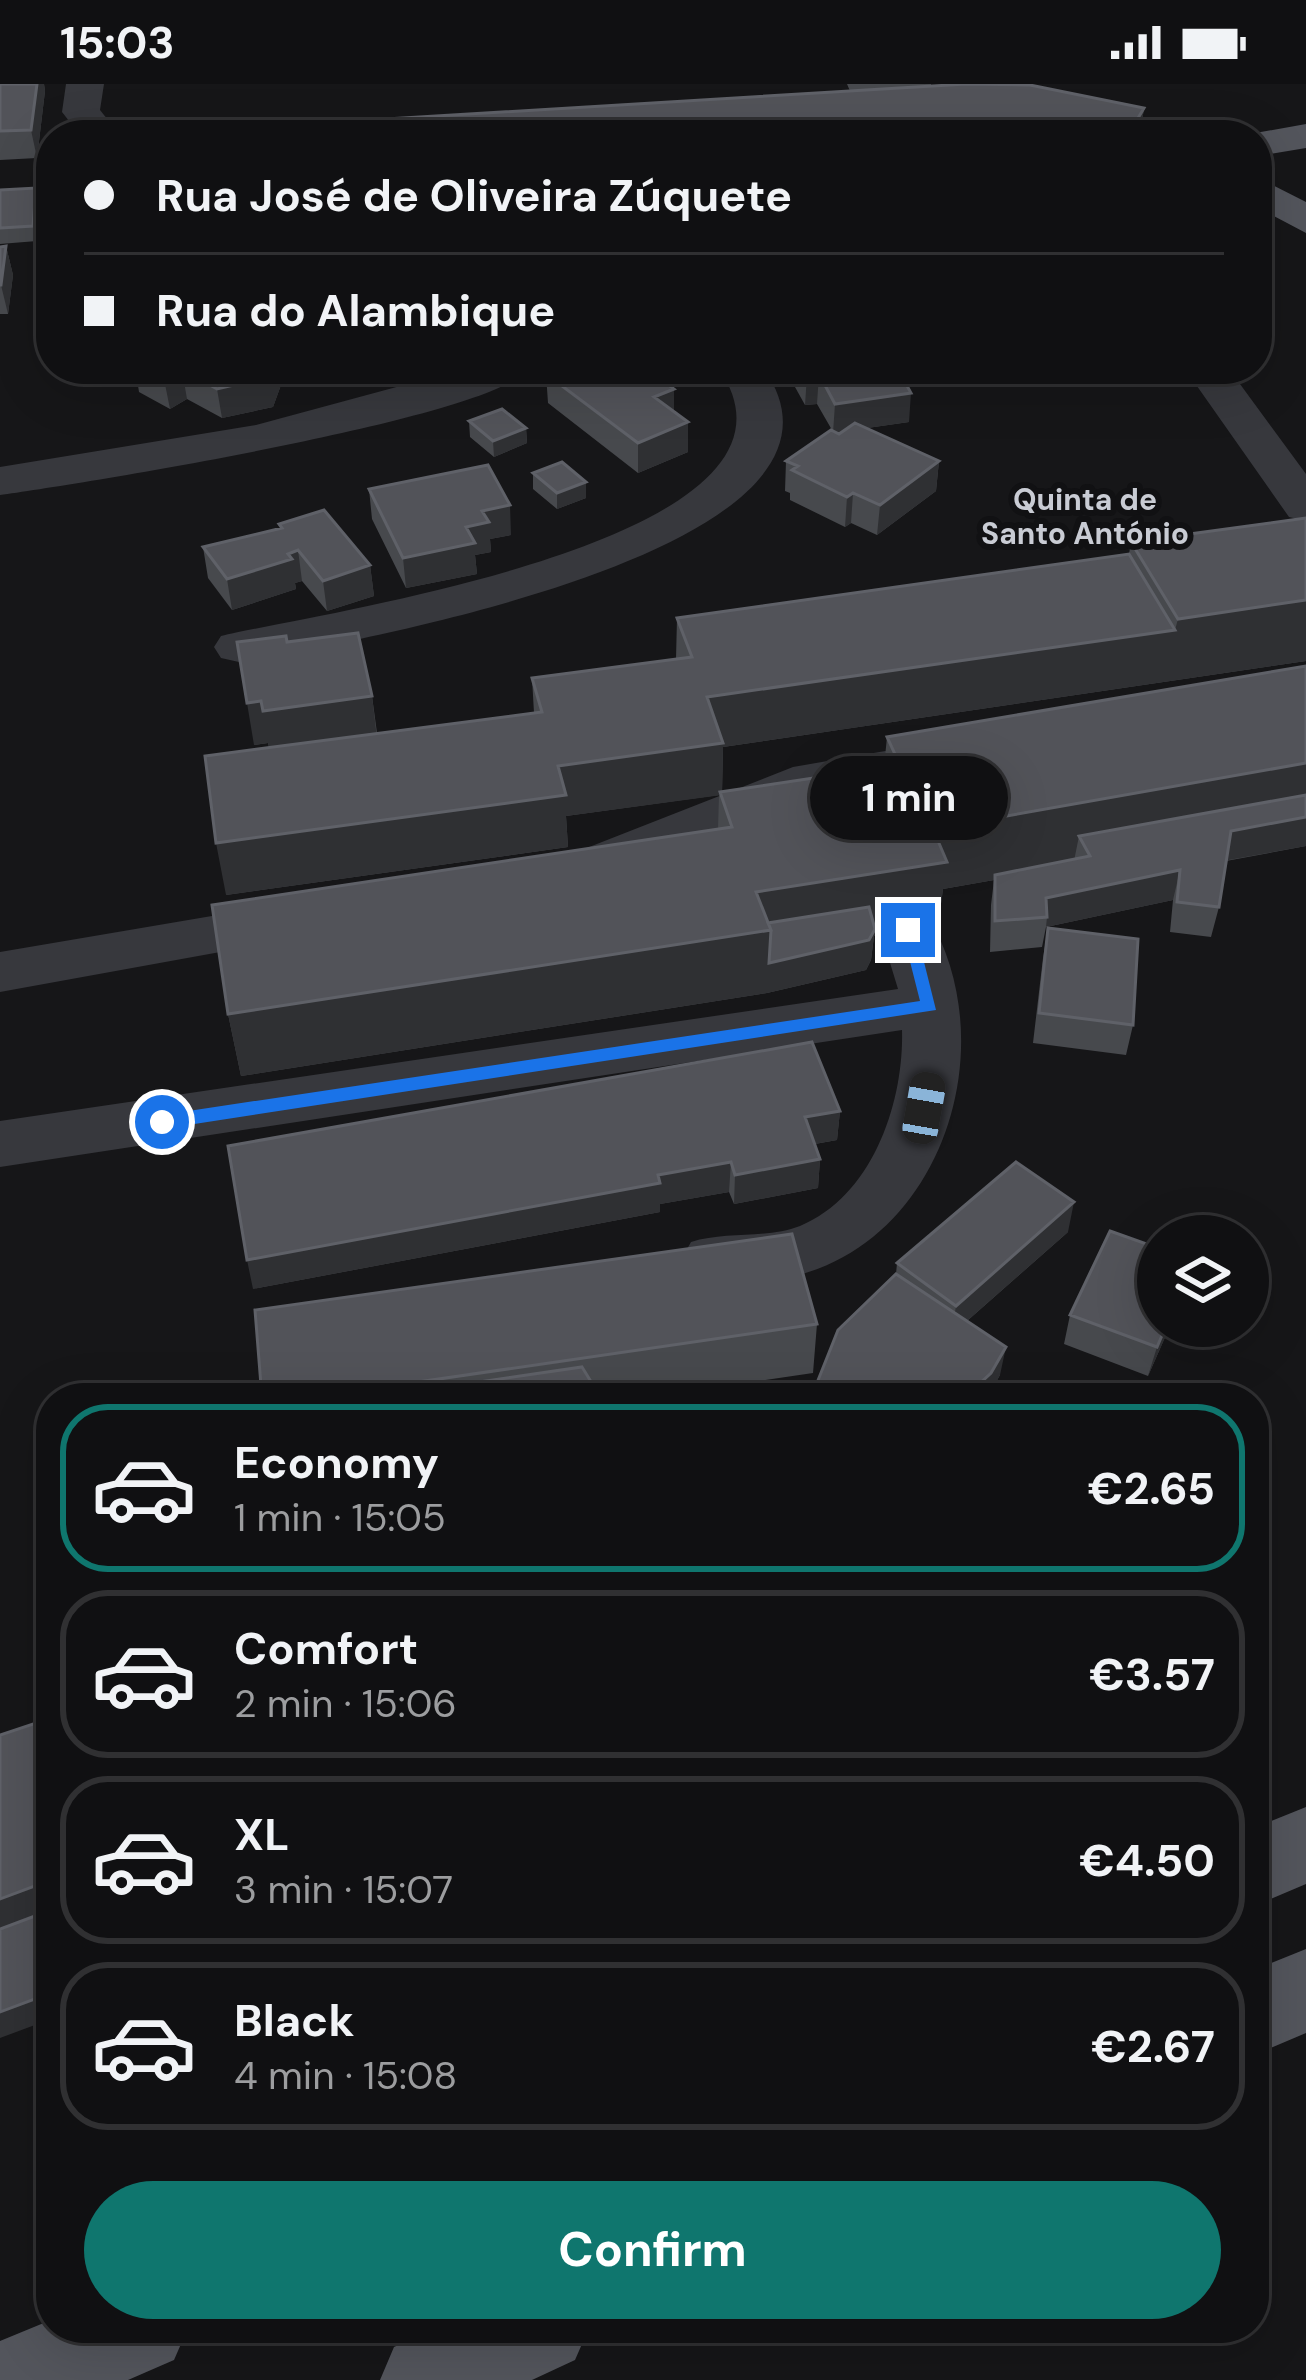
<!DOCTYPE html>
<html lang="en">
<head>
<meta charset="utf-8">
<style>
	body { margin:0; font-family:"DM Sans",sans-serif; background:#19191b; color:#f1f3f6; height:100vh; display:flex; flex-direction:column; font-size:45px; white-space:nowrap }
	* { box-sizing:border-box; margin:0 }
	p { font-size:39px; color:#9c9d9f }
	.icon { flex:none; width:66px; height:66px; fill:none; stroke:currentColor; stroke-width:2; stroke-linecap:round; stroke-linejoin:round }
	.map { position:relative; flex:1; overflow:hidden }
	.sheet { position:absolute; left:36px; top:1299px; width:1233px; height:960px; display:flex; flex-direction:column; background:#101012; border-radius:48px; box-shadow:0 12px 48px #0002,0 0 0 3px #303032 }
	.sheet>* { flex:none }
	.guide { position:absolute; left:36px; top:36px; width:1236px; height:264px; border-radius:48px; box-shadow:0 12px 48px #0002,0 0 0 3px #303032; display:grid; align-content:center; height:264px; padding:0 48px; background:#101012 }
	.buttons { position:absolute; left:1137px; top:1131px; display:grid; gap:24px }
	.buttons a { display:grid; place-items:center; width:132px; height:132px; border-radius:50%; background:#101012; box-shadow:0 12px 48px #0002,0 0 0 3px #303032; font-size:60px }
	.end { position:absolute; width:54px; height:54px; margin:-27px; border:15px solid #1a73e8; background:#fff; box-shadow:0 0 0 6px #fff }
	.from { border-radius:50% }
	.bubble { position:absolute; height:84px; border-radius:42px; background:#101012; box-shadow:0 12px 48px #0002,0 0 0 3px #303032; font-size:39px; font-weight:700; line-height:84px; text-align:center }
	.car { position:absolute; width:36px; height:72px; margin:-36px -18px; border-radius:15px; box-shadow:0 0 9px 3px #0007; background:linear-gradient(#222 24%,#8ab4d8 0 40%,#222 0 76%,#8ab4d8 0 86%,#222 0) }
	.guide b { display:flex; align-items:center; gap:42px; height:114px; font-size:45px }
	.guide b+b { border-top:3px solid #303032 }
	.guide i { width:30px; height:30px; background:#f1f3f6 }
	ul { padding:21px 0 0; list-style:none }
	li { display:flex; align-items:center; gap:36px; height:168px; margin:0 24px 18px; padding:0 24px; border:6px solid #303032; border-radius:48px }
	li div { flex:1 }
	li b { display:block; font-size:45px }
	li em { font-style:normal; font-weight:700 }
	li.active { border-color:#0f766e }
	li>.icon { width:108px; height:108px; stroke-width:1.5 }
	.cta { display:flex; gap:24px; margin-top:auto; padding:24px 48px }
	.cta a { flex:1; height:138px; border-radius:72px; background:#0f766e; color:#fff; font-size:48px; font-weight:700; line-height:138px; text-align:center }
	.status { display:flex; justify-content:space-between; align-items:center; height:84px; padding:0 60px; background:#101012; direction:ltr }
	.status svg { height:33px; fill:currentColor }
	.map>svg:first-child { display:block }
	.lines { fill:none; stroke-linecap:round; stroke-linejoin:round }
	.minor { fill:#37383d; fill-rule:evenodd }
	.primary { fill:#53555c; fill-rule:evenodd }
	.wall { fill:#47494d }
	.shaded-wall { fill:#2f3033 }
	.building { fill:#525359; stroke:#5f6168; stroke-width:3 }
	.route { fill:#1a73e8 }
	.labels { text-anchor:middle; stroke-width:12; stroke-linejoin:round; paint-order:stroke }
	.far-neighbourhood-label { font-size:30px; font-weight:bold; fill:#c9ccd4; stroke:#111113 }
</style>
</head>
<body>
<div class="status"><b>15:03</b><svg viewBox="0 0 49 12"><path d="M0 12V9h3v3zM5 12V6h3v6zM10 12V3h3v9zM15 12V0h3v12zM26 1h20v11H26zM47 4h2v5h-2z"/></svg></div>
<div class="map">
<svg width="1306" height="2296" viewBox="0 0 1306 2296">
	<rect width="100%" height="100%" fill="#161618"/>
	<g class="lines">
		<path class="minor" d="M66 0H104L100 26 120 51H80L62 28Z
			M463 285H528C494 334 78 400 0 411V383L256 341Z
			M719 285H764C891 467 339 560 239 578L221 574 214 563 221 552C314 529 838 457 719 285Z
			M1185 285H1229L1306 390V437L1289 433Z
			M966 653 984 658 992 670 984 682 824 709 598 798 579 793 571 780 579 767 793 683Z
			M300 817 320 822 328 836 320 850 0 908V868Z
			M908 827 928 832C1010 970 934 1182 764 1197 737 1199 715 1202 691 1194L681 1176 691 1158C725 1147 767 1155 800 1142 873 1112 904 1018 902 946L0 1083V1037L898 905 880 846 888 832Z"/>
		<path class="primary" d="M1306 40V64L1257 72V51H1244Z
			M1257 93 1306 118V149L1257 123Z
			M1306 1723V1800L1254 1822V1744Z
			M1306 1865V1949L1254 1971V1886Z
			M51 2236V2244H188L174 2276 128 2296H0V2257Z
			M437 2244H589L575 2276 532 2296H380L394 2263Z"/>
	</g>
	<path class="wall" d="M0 0H44L45 7 37 74 0 76Z
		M847 0H931V2L1144 24 1140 51H154L850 7Z
		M36 104 39 119 37 157 0 160V106Z
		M6 162 13 191 8 230H0V163Z
		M73 285H112V287L94 297Z
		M128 285H278L281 301 273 323 222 334 187 315 170 325 139 308 136 289Z
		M785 285H904L909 338 867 344 939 377 936 407 877 451 851 439 845 443 790 416V409L785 407 786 377 832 346 817 320 805 321Z
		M546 290 674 305V328L688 338V368L638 389 548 319Z
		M469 337 526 344 527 359 494 373 470 353Z
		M533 389 586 414 557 425 533 405Z
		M369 405 511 451 490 455 491 468 475 471 477 490 406 504 372 435Z
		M1306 434V577L723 663 722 708 884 683 887 653 1306 582V762L1226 777 1219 823 1211 853 1170 848 1173 816 1046 843 1042 863 990 868 991 821 994 796 943 805 938 842 874 852 871 876 866 886 767 909 241 992 228 930 718 745 719 711 566 732 568 763 226 811 269 663 268 659 254 661 287 558 372 612 377 649 534 629 532 594 676 575 677 534 1129 470 1131 458Z
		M279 440 370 481 374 512 327 527 302 497 295 499 296 505 232 526 208 494 203 463 280 444Z
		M1048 844 1133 941 1126 971 1033 959 1043 874Z
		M840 1027 837 1056 815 1060 820 1075 818 1104 734 1120 729 1108 660 1120V1128L253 1205Z
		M1068 1148 967 1237 1000 1291 987 1314H811L896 1190 897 1179Z
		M1070 1231 1158 1242H1170L1148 1292 1064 1260Z
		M817 1240 813 1289 642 1314H262Z"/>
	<path class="shaded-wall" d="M37 0H44L45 7 37 74 31 46Z
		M1144 24 1140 51H1128Z
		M36 104 39 119 37 157 33 142Z
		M6 162 13 191 8 230 1 201Z
		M91 285H112V287L94 297Z
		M272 285H278L281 301 273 323 222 334 217 305Z
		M182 286 187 315 170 325 164 295Z
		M906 288 904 310 911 309 909 338 833 349 835 320 900 289Z
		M819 290 817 320 805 321 807 292Z
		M674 305V335L654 313Z
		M688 338V368L638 389V359Z
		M526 344 527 359 494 373 493 357Z
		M939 377 936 407 877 451 880 421Z
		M586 398V414L557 425V409Z
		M853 409 851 439 845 443 847 413Z
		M510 421 511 451 490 455 491 468 475 471 477 490 406 504 403 474 466 443 482 427Z
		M298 466 302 497 295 499 296 505 232 526 227 495Z
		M370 481 374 512 327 527 323 497Z
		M1306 516V577L723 663 722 711 566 732 568 763 226 811 216 759 558 682 707 613 1175 546 1178 535Z
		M372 612 377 654 270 669 268 659 254 661 247 619Z
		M1306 679V762L1223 777 1090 772 1079 752 1073 782 943 805 938 842 874 852 871 876 866 886 767 909 241 992 228 930 756 808 933 745Z
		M1180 786 1173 816 1046 843 1047 833 1046 814Z
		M840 1027 837 1056 803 1062 805 1033Z
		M820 1075 818 1104 734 1120 735 1091Z
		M731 1078 729 1108 660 1120V1128L253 1205 247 1176 658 1091Z
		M1074 1118 1068 1148 951 1251 956 1222Z
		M1166 1242H1170L1148 1292 1157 1263Z
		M1006 1263 1000 1291 987 1314H964Z
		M51 1796V1853L0 1872V1815Z
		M51 1909V1935L0 1954V1928Z"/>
	<path class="building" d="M0 0H37L31 46 0 47Z
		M966 0 1030 1 1144 24 1128 51H154V49Z
		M36 104 33 142 0 144V106Z
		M6 162 1 201H0V163Z
		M146 285H272L269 293 217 305 182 286 164 295Z
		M559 285H617L636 299 655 291 674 305 654 313 688 338 638 359 546 290Z
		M803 285H904L906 288 900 289 911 309 835 320 819 290 807 292Z
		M502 325 526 344 493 357 469 337Z
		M855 339 939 377 880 421 853 409 847 413 792 386 798 382 786 377 831 346 839 350Z
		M562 378 586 398 557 409 533 389Z
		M488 381 510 421 482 427 489 438 466 443 475 459 403 474 369 405Z
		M324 426 370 481 323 497 298 466 288 470 292 475 227 495 203 463 282 444 279 440Z
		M1306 434V516L1178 535 1131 458Z
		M1129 470 1175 546 707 613 723 659 558 682 566 711 216 759 205 672 542 628 532 594 692 573 677 534Z
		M358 549 372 612 263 627 261 617 247 619 237 558 286 552 287 558Z
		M1306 582V679L933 745 947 778 756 808 771 846 228 930 212 821 732 743 720 708 900 681 887 653Z
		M1306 711V733L1231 747 1219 823 1177 818 1180 786 1046 814 1047 833 995 837V791L1090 772 1079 752Z
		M869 823 875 845 869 856 769 879 771 846 768 839Z
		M1048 844 1138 855 1133 941 1039 929Z
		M812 958 840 1027 805 1033 820 1075 735 1091 731 1078 658 1091 660 1099 247 1176 228 1062Z
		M1016 1078 1074 1118 956 1222 897 1179Z
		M1110 1147 1158 1164V1242H1166L1157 1263 1070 1231Z
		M792 1150 817 1240 308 1314H262L255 1226Z
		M896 1190 1006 1263 991 1289 964 1314H811L838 1246Z
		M582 1283 601 1314H369Z
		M51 1634V1796L0 1815V1651Z
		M51 1826V1909L0 1928V1845Z"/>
	<path class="route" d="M901 842 916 846 936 926 162 1045 153 1038 162 1031 920 917Z"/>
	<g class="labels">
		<g class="far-neighbourhood-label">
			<text x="1085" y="426">Quinta de<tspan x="1085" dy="34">Santo António</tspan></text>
		</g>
	</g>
</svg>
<div class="buttons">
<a><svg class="icon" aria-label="layers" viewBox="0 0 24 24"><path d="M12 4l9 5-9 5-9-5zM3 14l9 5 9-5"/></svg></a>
</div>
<i class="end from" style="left:162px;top:1038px"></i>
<i class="end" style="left:908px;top:846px"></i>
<div class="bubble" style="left:810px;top:672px;width:198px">1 min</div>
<i class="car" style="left:924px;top:1024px;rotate:10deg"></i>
<div class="guide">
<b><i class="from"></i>Rua José de Oliveira Zúquete</b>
<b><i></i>Rua do Alambique</b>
</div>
<section class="sheet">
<ul>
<li class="active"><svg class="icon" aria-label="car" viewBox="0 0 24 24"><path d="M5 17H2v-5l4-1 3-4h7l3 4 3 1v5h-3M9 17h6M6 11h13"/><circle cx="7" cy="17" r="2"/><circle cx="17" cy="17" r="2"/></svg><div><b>Economy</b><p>1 min · 15:05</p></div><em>€2.65</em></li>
<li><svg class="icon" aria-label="car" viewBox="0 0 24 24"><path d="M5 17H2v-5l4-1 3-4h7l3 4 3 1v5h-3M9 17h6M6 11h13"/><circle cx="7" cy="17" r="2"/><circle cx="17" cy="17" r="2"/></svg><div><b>Comfort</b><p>2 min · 15:06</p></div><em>€3.57</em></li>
<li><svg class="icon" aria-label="car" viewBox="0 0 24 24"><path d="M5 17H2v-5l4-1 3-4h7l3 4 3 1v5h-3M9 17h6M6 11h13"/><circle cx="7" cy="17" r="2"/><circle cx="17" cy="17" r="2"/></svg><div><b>XL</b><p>3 min · 15:07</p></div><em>€4.50</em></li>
<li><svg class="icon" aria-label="car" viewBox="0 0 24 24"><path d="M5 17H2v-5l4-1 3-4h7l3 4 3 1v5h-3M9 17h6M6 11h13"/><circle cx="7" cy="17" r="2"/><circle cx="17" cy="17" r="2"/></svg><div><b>Black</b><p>4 min · 15:08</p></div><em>€2.67</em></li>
</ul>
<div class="cta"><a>Confirm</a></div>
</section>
</div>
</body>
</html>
